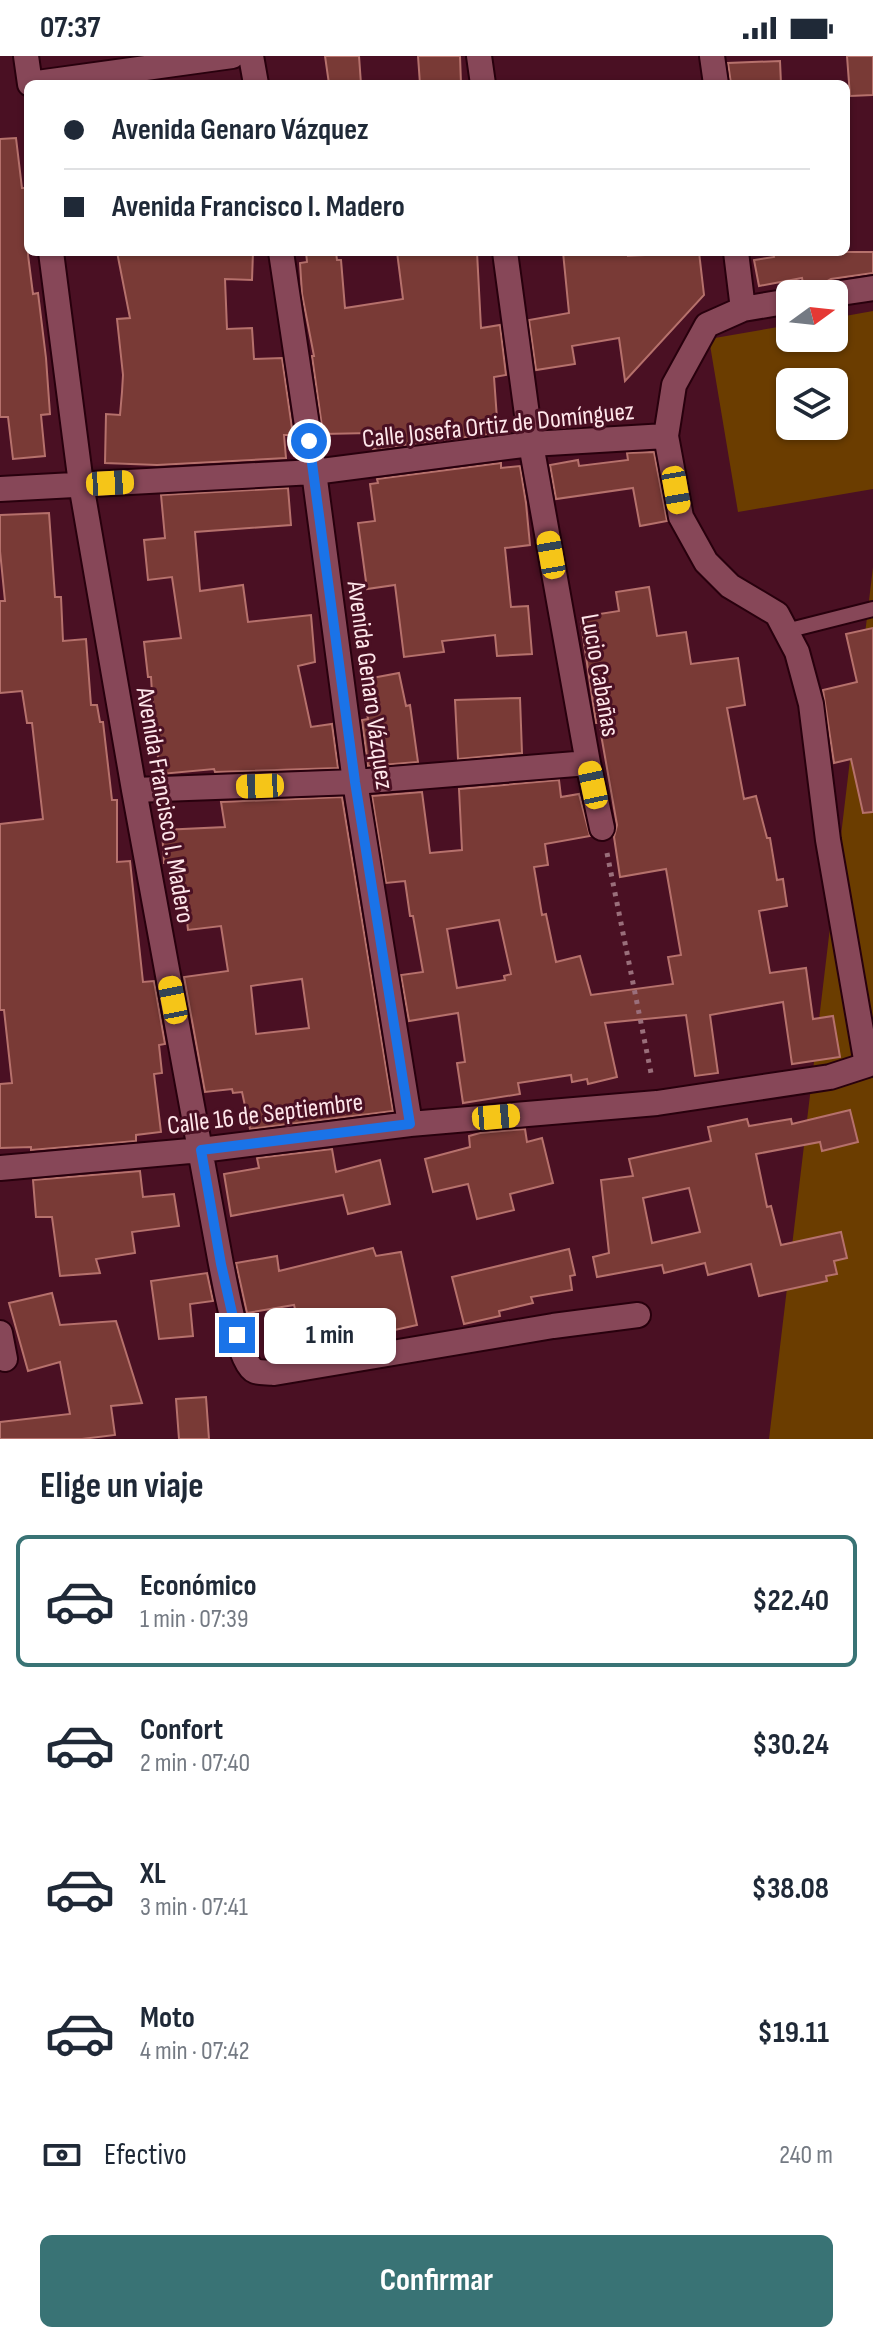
<!DOCTYPE html>
<html lang="es">
<head>
<meta charset="utf-8">
<style>
	body { margin:0; font-family:"Sofia Sans Condensed",sans-serif; background:#f6f6f7; color:#1f2937; height:100vh; display:flex; flex-direction:column; font-size:30px; white-space:nowrap }
	* { box-sizing:border-box; margin:0 }
	p { font-size:26px; color:#747a83 }
	.icon { flex:none; width:44px; height:44px; fill:none; stroke:currentColor; stroke-width:2; stroke-linecap:round; stroke-linejoin:round }
	.map { position:relative; height:1383px; overflow:hidden }
	.panel { display:flex; flex-direction:column; background:#fff; flex:1 }
	.panel>* { flex:none }
	.top-card { position:absolute; left:24px; top:24px; width:826px; height:176px; border-radius:12px; box-shadow:0 2px 6px #0004; display:grid; align-content:center; height:176px; padding:0 40px; background:#fff }
	.needle { width:52px; rotate:75deg }
	.controls { position:absolute; left:776px; top:224px; display:grid; gap:16px }
	.controls a { display:grid; place-items:center; width:72px; height:72px; border-radius:12px; background:#fff; box-shadow:0 2px 6px #0004; font-size:40px }
	.end { position:absolute; width:36px; height:36px; margin:-18px; border:10px solid #1a73e8; background:#fff; box-shadow:0 0 0 4px #fff }
	.from { border-radius:50% }
	.bubble { position:absolute; height:56px; border-radius:12px; background:#fff; box-shadow:0 2px 6px #0004; font-size:26px; font-weight:700; line-height:56px; text-align:center }
	.car { position:absolute; width:24px; height:48px; margin:-24px -12px; border-radius:10px; box-shadow:0 0 6px 2px #0007; background:linear-gradient(#f5c518 24%,#345 0 40%,#f5c518 0 76%,#345 0 86%,#f5c518 0) }
	.top-card b { display:flex; align-items:center; gap:28px; height:76px; font-size:30px }
	.top-card b+b { border-top:2px solid #e0e1e3 }
	.top-card i { width:20px; height:20px; background:#1f2937 }
	ul { padding:0; list-style:none }
	li { display:flex; align-items:center; gap:24px; height:132px; margin:0 16px 12px; padding:0 24px; border:4px solid transparent; border-radius:12px }
	li div { flex:1 }
	li b { display:block; font-size:30px }
	li em { font-style:normal; font-weight:700 }
	li.selected { border-color:#397375 }
	li>.icon { width:72px; height:72px; stroke-width:1.5 }
	h2 { padding:0 40px; font-size:36px; line-height:96px }
	.pay { display:flex; align-items:center; gap:20px; height:88px; padding:0 40px; font-size:30px }
	.pay p { margin-inline-start:auto }
	.button { display:flex; gap:16px; margin-top:auto; padding:16px 40px }
	.button a { flex:1; height:92px; border-radius:12px; background:#397375; color:#fff; font-size:32px; font-weight:700; line-height:92px; text-align:center }
	.status { display:flex; justify-content:space-between; align-items:center; height:56px; padding:0 40px; background:#fff; direction:ltr }
	.status svg { height:22px; fill:currentColor }
	.map>svg:first-child { display:block }
	.green { fill:#6b3d00; fill-rule:evenodd }
	.building { fill:#793a36; stroke:#b6716c; stroke-width:2; fill-rule:evenodd }
	.lines { fill:none; stroke-linecap:round; stroke-linejoin:round }
	.lane-casing { stroke:#28000d; stroke-width:18 }
	.street-casing { stroke:#28000d; stroke-width:28 }
	.path { stroke:#9a6f7b; stroke-width:5; stroke-dasharray:4 6; stroke-linecap:butt }
	.lane { stroke:#874758; stroke-width:14 }
	.street { stroke:#874758; stroke-width:24 }
	.route { stroke:#1a73e8; stroke-width:10 }
	.labels { text-anchor:middle; stroke-width:6; stroke-linejoin:round; paint-order:stroke }
	.street-label { font-size:26px; fill:#fee6ea; stroke:#4a1023 }
</style>
</head>
<body>
<div class="status"><b>07:37</b><svg viewBox="0 0 49 12"><path d="M0 12V9h3v3zM5 12V6h3v6zM10 12V3h3v9zM15 12V0h3v12zM26 1h20v11H26zM47 4h2v5h-2z"/></svg></div>
<div class="map">
<svg width="873" height="1383" viewBox="0 0 873 1383">
	<rect width="100%" height="100%" fill="#4a1023"/>
	<path class="green" d="M873 255V433L738 456 709 283 790 269V282H834V262ZM790 326H834V370H790Z
		M873 511V1383H769Z"/>
	<path class="building" d="M325 0H359L361 28H329Z
		M418 0H460L461 28H420Z
		M847 0H873V39L850 40Z
		M780 5 781 28H731L728 7Z
		M16 82 22 132H28V199L33 238 38 237 46 302 50 358 41 359 45 400 13 403 8 361H0V83Z
		M117 196H253L252 224 225 223 227 273 252 272 254 303 282 302 293 379H284L286 402 157 409 105 407 106 358 120 359 122 336 123 319 117 263 130 262Z
		M306 196H336L337 204H341L345 252 403 243 397 196H477L481 272 500 269 506 319 494 321 498 377 373 393 370 377 323 378 312 300H314L302 238 300 207 307 206Z
		M563 196H628V200L699 196 704 239 625 325 619 282 572 290 575 308 536 314 529 264 569 257Z
		M773 196H873V217L831 223 824 227 820 236 810 238H805L802 222 759 230 754 204 774 201Z
		M654 396 667 465 640 470 633 432 556 443 550 409 578 404 579 410 628 404 627 397Z
		M501 407V412L520 410 526 447 530 489 505 492 511 551 528 550 532 598 497 600 495 579 442 585 444 596 404 601 395 529 367 533 358 467 375 465 370 428 378 427 377 423Z
		M288 432 291 469 195 476 200 535 243 529 248 566 311 559 315 606 298 610 311 671 332 668 338 712 215 716 214 713 161 718 155 684 151 621H148L144 586 181 582 172 521 148 524 144 484 165 482 161 439Z
		M49 457 55 541H61L63 585 86 583 91 649H97L100 666H103L112 744H117V806L130 805 143 926 154 925 165 988 159 989 162 1017 154 1018 161 1076 136 1079V1085L31 1094V1091L0 1092V1028L12 1027 4 954H0V768L43 763 32 667H27L22 635 0 637V545H5L0 495V459Z
		M649 531 657 580 686 576 691 608 738 602 745 649 727 652 744 743 756 740 767 782H770L777 824 783 823 787 850 759 855 770 917 806 912 813 963 833 960 840 1001 792 1008 783 946 710 959 718 1017 695 1020 686 959 605 967 617 1021 588 1028 587 1023 572 1026 571 1019 518 1027 520 1038 463 1047 457 1007 465 1006 458 957 409 965 401 919 423 916 413 860H410L405 825 386 827 372 740 422 736 430 797 462 794 459 733 559 724 561 741 579 738 590 780 545 788 548 809 534 811 542 859 546 858 556 906 580 900 591 939 673 928 668 901 681 899 666 813 620 821 614 781 617 769 599 667H596L580 561 619 555 616 536ZM499 864 511 918 504 920 505 924 457 932 447 873Z
		M873 572V756L863 757 851 703 834 707 823 634 857 626 846 578Z
		M399 617 406 650 410 649 418 706 368 710 362 664 368 663 361 624Z
		M520 642 522 697 458 703 455 644Z
		M342 741 393 1055 250 1073 242 1036 233 1037 232 1033 205 1036 184 921 228 915 221 870 188 874 180 805 164 807 162 774 225 771 221 746ZM302 923 309 972 256 978 251 930Z
		M850 1054 858 1086 822 1095 820 1086 756 1098 767 1151 771 1150 781 1189 841 1176 847 1202 834 1205 837 1218 826 1220 827 1225 759 1240 751 1208 708 1219 705 1207 664 1217 662 1209 597 1221 593 1201 609 1197 601 1124 633 1120 629 1103 711 1085 708 1071 747 1063 749 1070 791 1063 792 1068ZM689 1132 700 1176 652 1187 643 1142Z
		M525 1073 527 1086 542 1082 553 1127 510 1138 514 1154 477 1163 468 1128 433 1136 425 1103 470 1091 469 1080 480 1077Z
		M332 1093 336 1116 380 1104 390 1148 348 1158 343 1139 231 1160 224 1118 259 1112 257 1102Z
		M140 1115 143 1141 174 1138 179 1170 132 1176 135 1197 96 1203 100 1217 60 1220 52 1161H36L33 1124Z
		M373 1192 376 1200 401 1196 417 1269 390 1275 389 1271 356 1280 355 1276 304 1289 294 1249 247 1257 236 1207 277 1200 279 1215Z
		M569 1193 575 1219 570 1220 572 1234 531 1241 533 1247 499 1255 500 1260 464 1268 452 1221Z
		M207 1217 213 1245 190 1248 193 1280 159 1283 151 1225Z
		M52 1237 60 1269 116 1265 142 1347 111 1350 115 1379 82 1383H0V1366L70 1358 60 1306 28 1315 9 1247Z
		M206 1341 209 1383H179L176 1343Z"/>
	<g class="lines">
		<defs>
			<path id="lane" d="M786 575 873 553"/>
			<path id="street" d="M26 0 30 28
				M251 0 256 28
				M479 0 483 28
				M712 0 716 28
				M30 28 232 0
				M51 196 81 428 134 734 221 1208C225 1227 239 1309 255 1315 260 1317 269 1316 274 1317L553 1270 638 1259
				M281 196 314 416 355 726 410 1068
				M505 196 531 388 588 707 602 772
				M736 196 743 253
				M834 238 873 232
				M0 433 314 416 531 388 666 380
				M134 734 355 726 588 707
				M0 1112 201 1094 410 1068 657 1047 830 1021 867 1009 828 784 811 648 797 596 777 558 730 530 706 506 681 461 666 380 674 329 707 269 743 253 790 245
				M0 1277 5 1303"/>
		</defs>
		<use href="#lane" class="lane-casing"/>
		<use href="#street" class="street-casing"/>
		<path class="path" d="M607 797 652 1022"/>
		<use href="#lane" class="lane"/>
		<use href="#street" class="street"/>
	</g>
	<g class="lines">
		<path class="route" d="M237 1279 221 1208 201 1094 410 1068 355 726 309 385"/>
	</g>
	<g class="labels">
		<g class="street-label">
			<text transform="translate(498 368) rotate(-6)" y="9">Calle Josefa Ortiz de Domínguez</text>
			<text transform="translate(601 619) rotate(80)" y="9">Lucio Cabañas</text>
			<text transform="translate(371 629) rotate(82)" y="9">Avenida Genaro Vázquez</text>
			<text transform="translate(166 749) rotate(80)" y="9">Avenida Francisco I. Madero</text>
			<text transform="translate(265 1057) rotate(-7)" y="9">Calle 16 de Septiembre</text>
		</g>
	</g>
</svg>
<div class="controls">
<a><svg class="needle" viewBox="-14 -14 28 28"><path d="M0-13l5 13h-10z" fill="#e53935"/><path d="M0 13l5-13h-10z" fill="#747a83"/></svg></a>
<a><svg class="icon" aria-label="layers" viewBox="0 0 24 24"><path d="M12 4l9 5-9 5-9-5zM3 14l9 5 9-5"/></svg></a>
</div>
<i class="end from" style="left:309px;top:385px"></i>
<i class="end" style="left:237px;top:1279px"></i>
<div class="bubble" style="left:264px;top:1252px;width:132px">1 min</div>
<i class="car" style="left:110px;top:427px;rotate:87deg"></i>
<i class="car" style="left:676px;top:434px;rotate:170deg"></i>
<i class="car" style="left:551px;top:499px;rotate:350deg"></i>
<i class="car" style="left:593px;top:729px;rotate:348deg"></i>
<i class="car" style="left:260px;top:730px;rotate:268deg"></i>
<i class="car" style="left:173px;top:944px;rotate:349deg"></i>
<i class="car" style="left:496px;top:1061px;rotate:85deg"></i>
<div class="top-card">
<b><i class="from"></i>Avenida Genaro Vázquez</b>
<b><i></i>Avenida Francisco I. Madero</b>
</div>
</div>
<section class="panel">
<h2>Elige un viaje</h2>
<ul>
<li class="selected"><svg class="icon" aria-label="car" viewBox="0 0 24 24"><path d="M5 17H2v-5l4-1 3-4h7l3 4 3 1v5h-3M9 17h6M6 11h13"/><circle cx="7" cy="17" r="2"/><circle cx="17" cy="17" r="2"/></svg><div><b>Económico</b><p>1 min · 07:39</p></div><em>$22.40</em></li>
<li><svg class="icon" aria-label="car" viewBox="0 0 24 24"><path d="M5 17H2v-5l4-1 3-4h7l3 4 3 1v5h-3M9 17h6M6 11h13"/><circle cx="7" cy="17" r="2"/><circle cx="17" cy="17" r="2"/></svg><div><b>Confort</b><p>2 min · 07:40</p></div><em>$30.24</em></li>
<li><svg class="icon" aria-label="car" viewBox="0 0 24 24"><path d="M5 17H2v-5l4-1 3-4h7l3 4 3 1v5h-3M9 17h6M6 11h13"/><circle cx="7" cy="17" r="2"/><circle cx="17" cy="17" r="2"/></svg><div><b>XL</b><p>3 min · 07:41</p></div><em>$38.08</em></li>
<li><svg class="icon" aria-label="car" viewBox="0 0 24 24"><path d="M5 17H2v-5l4-1 3-4h7l3 4 3 1v5h-3M9 17h6M6 11h13"/><circle cx="7" cy="17" r="2"/><circle cx="17" cy="17" r="2"/></svg><div><b>Moto</b><p>4 min · 07:42</p></div><em>$19.11</em></li>
</ul>
<div class="pay"><svg class="icon" aria-label="cash" viewBox="0 0 24 24"><path d="M3 7h18v10H3z"/><circle cx="12" cy="12" r="2"/></svg>Efectivo<p>240 m</p></div>
<div class="button"><a>Confirmar</a></div>
</section>
</body>
</html>
